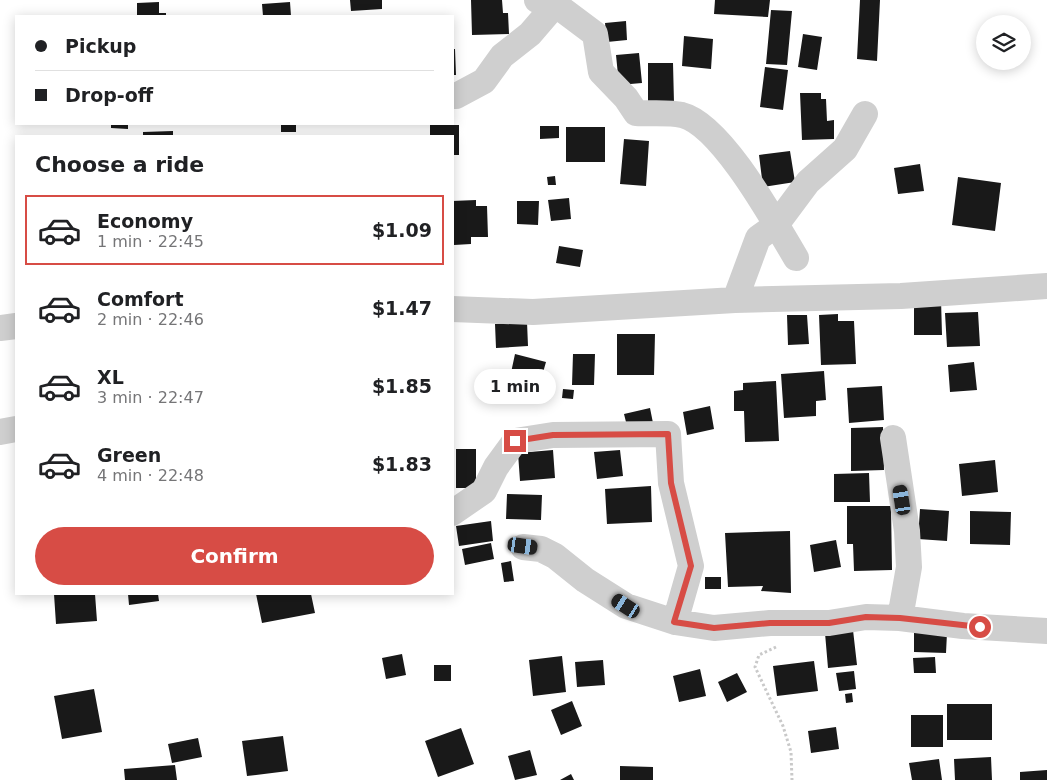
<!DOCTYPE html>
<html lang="en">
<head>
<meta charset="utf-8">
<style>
	body { margin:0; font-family:"DejaVu Sans",sans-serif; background:#f2f2f2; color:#202124; height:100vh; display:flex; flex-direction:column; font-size:19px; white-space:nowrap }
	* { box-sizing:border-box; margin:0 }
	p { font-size:16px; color:#757577 }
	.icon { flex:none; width:28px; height:28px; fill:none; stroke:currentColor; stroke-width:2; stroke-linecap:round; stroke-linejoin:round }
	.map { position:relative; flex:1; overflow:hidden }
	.drawer { position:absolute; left:15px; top:135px; width:439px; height:460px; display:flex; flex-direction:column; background:#fff; border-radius:0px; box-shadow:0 2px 12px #0003 }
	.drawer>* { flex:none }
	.banner { position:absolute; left:15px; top:15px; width:439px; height:110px; border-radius:0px; box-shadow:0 2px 12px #0003; display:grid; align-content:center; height:110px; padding:0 20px; background:#fff }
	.tools { position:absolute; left:976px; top:15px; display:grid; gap:10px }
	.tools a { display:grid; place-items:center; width:55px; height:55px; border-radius:50%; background:#fff; box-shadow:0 2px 12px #0003; font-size:25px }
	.end { position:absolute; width:22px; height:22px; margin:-11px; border:6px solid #d74c45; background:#fff; box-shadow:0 0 0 2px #fff }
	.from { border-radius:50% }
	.bubble { position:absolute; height:35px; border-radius:18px; background:#fff; box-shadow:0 2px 12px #0003; font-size:16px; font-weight:700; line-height:35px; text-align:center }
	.car { position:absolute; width:15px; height:30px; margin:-15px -8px; border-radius:6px; box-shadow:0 0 4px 1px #0007; background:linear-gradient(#222 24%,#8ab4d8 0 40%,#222 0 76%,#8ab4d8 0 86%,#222 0) }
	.banner b { display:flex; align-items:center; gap:18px; height:48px; font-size:19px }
	.banner b+b { border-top:1px solid #e0e0e0 }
	.banner i { width:12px; height:12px; background:#202124 }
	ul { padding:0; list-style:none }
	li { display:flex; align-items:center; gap:15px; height:70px; margin:0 10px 8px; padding:0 10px; border:2px solid transparent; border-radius:0px }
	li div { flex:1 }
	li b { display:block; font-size:19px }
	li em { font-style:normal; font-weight:700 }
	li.selected { border-color:#d74c45 }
	li>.icon { width:45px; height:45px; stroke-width:1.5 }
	h2 { padding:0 20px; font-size:22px; line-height:60px }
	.button { display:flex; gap:10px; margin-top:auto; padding:10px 20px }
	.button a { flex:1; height:58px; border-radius:30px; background:#d74c45; color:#fff; font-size:20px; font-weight:700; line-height:58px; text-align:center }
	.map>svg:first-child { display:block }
	.building { fill:#191919 }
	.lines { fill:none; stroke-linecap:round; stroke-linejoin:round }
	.path { stroke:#c9c9c9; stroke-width:3; stroke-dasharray:2.5 2.5; stroke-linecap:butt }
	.minor { stroke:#cfcfcf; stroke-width:26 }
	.route { stroke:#d74c45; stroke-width:6 }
</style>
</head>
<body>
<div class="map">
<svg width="1047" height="780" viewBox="0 0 1047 780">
	<rect width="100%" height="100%" fill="#fff"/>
	<path class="building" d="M350 0H382V9L351 11Z
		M471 0H502L503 13H508L509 34 472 35Z
		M715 0H770L768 17 714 14Z
		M860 0H880L877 61 857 59Z
		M159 2V13H166V16H137V3Z
		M290 2 291 16H263L262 4Z
		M771 10 792 11 787 65 766 64Z
		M626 21 627 40 607 42 605 23Z
		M803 34 822 37 817 70 798 67Z
		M684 36 713 39 711 69 682 66Z
		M452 49H455L456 75H452Z
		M639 53 642 83 619 85 616 55Z
		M648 63H673L674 103H648Z
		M765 67 788 70 783 110 760 107Z
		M800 93H821V99H826L827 121 834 120V139L802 140Z
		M111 124H128V129L111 128Z
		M281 124H296V132H281Z
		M430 125H459V155H452V136H430Z
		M540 126H559V138L540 139Z
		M566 127H605V162H566Z
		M173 131V136H143V132Z
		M624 139 649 141 646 186 620 184Z
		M790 151 795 182 763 187 759 155Z
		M920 164 924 191 898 194 894 168Z
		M555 176 556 185H548L547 177Z
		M958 177 1001 183 995 231 952 225Z
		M569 198 571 219 551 221 548 200Z
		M476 200V206H487L488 237H471V244L454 245 452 201Z
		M517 201H539L538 225 517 224Z
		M559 246 583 250 580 267 556 263Z
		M914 299H941L942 335H914Z
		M978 312 980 346 947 347 945 313Z
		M838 314V321H854L856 364 821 365 819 315Z
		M787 315H807L809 344 788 345Z
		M527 322 528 346 496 348 495 324Z
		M617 334H655L654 375H617Z
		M515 354 546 362 538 390 509 382Z
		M573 354H595L594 385H572Z
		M974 362 977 390 950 392 948 365Z
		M824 371 826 400 816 401V416L784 418 781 374Z
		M776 381 779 441 745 442 744 411H734V391L743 390V383Z
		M882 386 884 420 849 423 847 388Z
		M563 389 574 390 573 399 562 398Z
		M710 406 714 429 687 435 683 412Z
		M650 408 654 428 629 434 624 414Z
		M883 427 884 470 851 471V428Z
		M456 449H476V488H456Z
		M553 450 555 478 520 481 518 453Z
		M620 450 623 476 597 479 594 452Z
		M995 460 998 492 962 496 959 464Z
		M869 473 870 502H834V474Z
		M651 486 652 522 607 524 605 489Z
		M507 494 542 495 541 520 506 519Z
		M847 506H891L892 570 854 571 853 544H847Z
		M920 509 949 511 947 541 918 539Z
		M970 511 1011 512 1010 545 970 544Z
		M491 521 493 541 459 546 456 526Z
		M790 531 791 593 761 591 763 586 728 587 725 533Z
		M836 540 841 567 814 572 810 545Z
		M491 543 494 559 465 565 462 549Z
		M511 561 514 581 504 582 501 563Z
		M705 577H721V589H705Z
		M54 594H95L97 621 56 624Z
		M128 594H158L159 601 129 605Z
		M256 594H311L315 613 262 623Z
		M853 630 857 665 828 668 825 633Z
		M914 632 947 633 946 653 914 652Z
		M402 654 406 675 386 679 382 658Z
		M562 656 566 692 533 696 529 660Z
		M935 657 936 673H914L913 658Z
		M603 660 605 685 577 687 575 662Z
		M814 661 818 691 777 696 773 666Z
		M434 665H451V681H434Z
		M700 669 706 696 679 702 673 676Z
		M854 671 856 689 839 691 836 673Z
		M737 673 747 692 727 702 718 682Z
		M94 689 102 732 62 739 54 696Z
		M852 693 853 702 846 703 845 694Z
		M572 701 582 726 561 735 551 710Z
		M947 704H992V740H947Z
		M911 715H943V747H911Z
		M836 727 839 749 811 753 808 731Z
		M461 728 474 764 438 777 425 741Z
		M283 736 288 771 247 776 242 741Z
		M198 738 202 757 172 763 168 744Z
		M530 750 537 775 515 780 508 756Z
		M991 757 992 780H955L954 759Z
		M939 759 942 780H912L909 763Z
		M175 765 177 780H125L124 769Z
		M620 766 653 767V780H620Z
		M1047 770V780H1020V772Z
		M571 774 574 780H560Z"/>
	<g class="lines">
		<path class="path" d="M776 647 759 655 755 667 783 726 791 752 792 780"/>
		<path class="minor" d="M537 0 563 10 595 34 601 72 626 98 636 113C651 114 668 112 682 115 722 125 775 223 796 258
			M452 96H456L484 81 502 56 530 34 554 6
			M735 300 758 238 776 225 808 182 845 149 865 114
			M452 309 533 312 735 300 901 296 1047 286
			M0 328 16 326
			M0 432 16 429
			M893 438 907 531 909 567 900 618
			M452 513 484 491 496 467 515 441 553 435 668 434 671 483 691 566 675 622
			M523 547 541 549 555 556 585 580 626 606 675 622 714 628 770 623H829L866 617 900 618 963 626 1047 631"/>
	</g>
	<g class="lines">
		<path class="route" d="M515 441 553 435 668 434 671 483 691 566 674 622 714 628 770 623H829L866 617 900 618 980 627"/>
	</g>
</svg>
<div class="tools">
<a><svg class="icon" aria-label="layers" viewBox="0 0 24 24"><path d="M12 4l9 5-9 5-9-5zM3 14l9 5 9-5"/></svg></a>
</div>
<i class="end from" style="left:980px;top:627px"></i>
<i class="end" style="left:515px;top:441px"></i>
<div class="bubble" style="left:474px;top:369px;width:82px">1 min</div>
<i class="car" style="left:902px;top:500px;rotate:351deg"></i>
<i class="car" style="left:523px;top:546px;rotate:98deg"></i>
<i class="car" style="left:626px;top:606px;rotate:303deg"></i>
<div class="banner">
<b><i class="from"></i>Pickup</b>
<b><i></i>Drop-off</b>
</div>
<section class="drawer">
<h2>Choose a ride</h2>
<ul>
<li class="selected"><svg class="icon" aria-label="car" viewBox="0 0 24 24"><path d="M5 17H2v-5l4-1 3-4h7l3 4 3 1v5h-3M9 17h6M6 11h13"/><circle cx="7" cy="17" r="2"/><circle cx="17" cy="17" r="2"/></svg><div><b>Economy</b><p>1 min · 22:45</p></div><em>$1.09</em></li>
<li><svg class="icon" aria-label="car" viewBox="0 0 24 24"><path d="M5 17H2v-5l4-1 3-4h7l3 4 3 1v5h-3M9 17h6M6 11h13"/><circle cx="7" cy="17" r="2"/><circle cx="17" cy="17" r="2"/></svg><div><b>Comfort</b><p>2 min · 22:46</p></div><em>$1.47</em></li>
<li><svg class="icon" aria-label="car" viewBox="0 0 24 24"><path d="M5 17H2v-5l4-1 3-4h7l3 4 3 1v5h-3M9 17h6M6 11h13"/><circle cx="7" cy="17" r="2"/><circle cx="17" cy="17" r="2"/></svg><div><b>XL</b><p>3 min · 22:47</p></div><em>$1.85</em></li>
<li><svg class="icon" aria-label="car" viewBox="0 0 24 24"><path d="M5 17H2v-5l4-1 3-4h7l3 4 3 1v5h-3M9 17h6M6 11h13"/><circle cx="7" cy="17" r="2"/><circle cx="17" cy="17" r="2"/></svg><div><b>Green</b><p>4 min · 22:48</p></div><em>$1.83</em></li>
</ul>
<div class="button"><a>Confirm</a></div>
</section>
</div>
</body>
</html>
